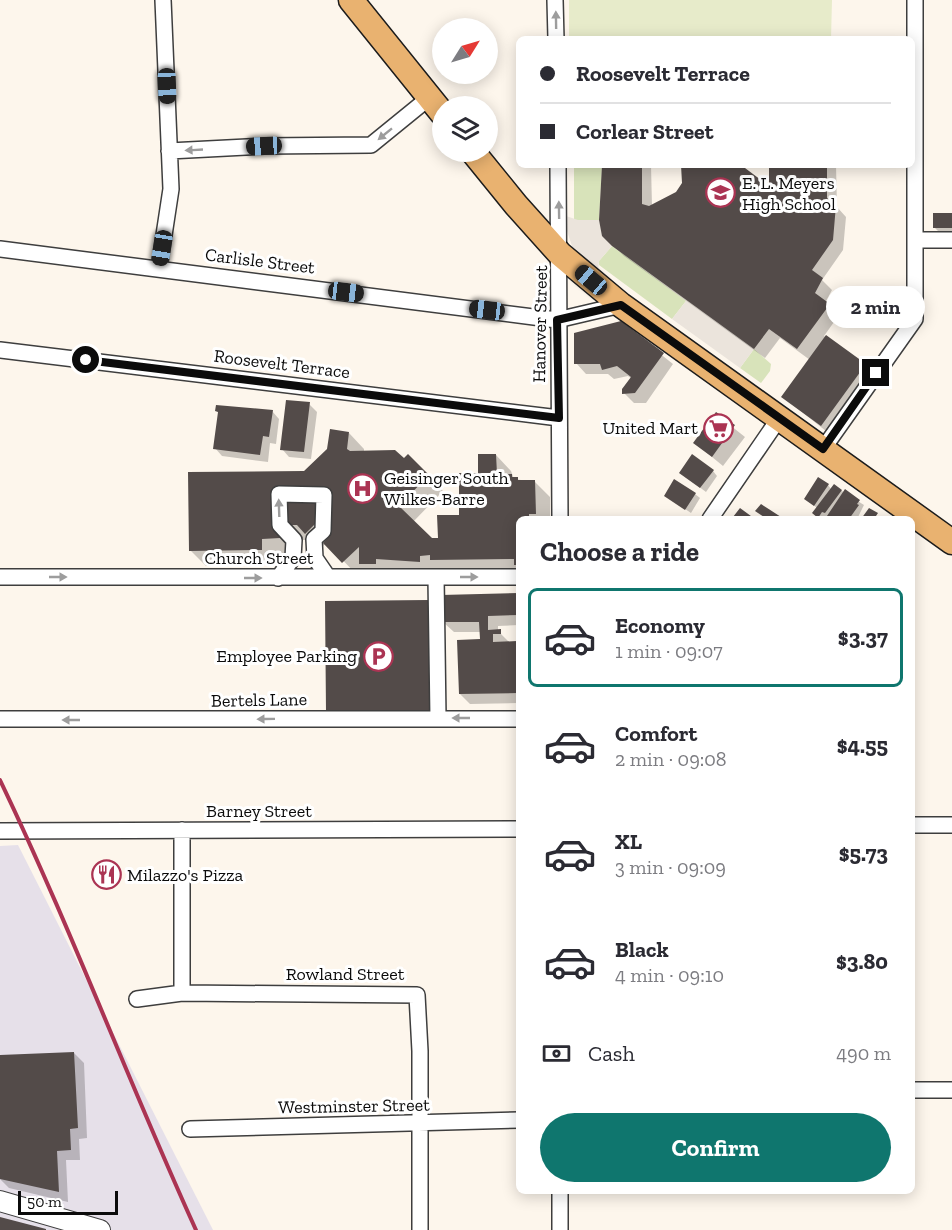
<!DOCTYPE html>
<html lang="en">
<head>
<meta charset="utf-8">
<style>
	body { margin:0; font-family:"Zilla Slab",serif; background:#f7f7f7; color:#2b2b33; height:100vh; display:flex; flex-direction:column; font-size:22px; white-space:nowrap }
	* { box-sizing:border-box; margin:0 }
	p { font-size:20px; color:#7c7c81 }
	.icon { flex:none; width:33px; height:33px; fill:none; stroke:currentColor; stroke-width:2; stroke-linecap:round; stroke-linejoin:round }
	.map { position:relative; flex:1; overflow:hidden }
	.side { position:absolute; left:516px; top:516px; width:399px; height:678px; display:flex; flex-direction:column; background:#fff; border-radius:9px; box-shadow:0 3px 15px #0003 }
	.side>* { flex:none }
	.top-card { position:absolute; left:516px; top:36px; width:399px; height:132px; border-radius:9px; box-shadow:0 3px 15px #0003; display:grid; align-content:center; height:132px; padding:0 24px; background:#fff }
	.needle { width:39px; rotate:53deg }
	.buttons { position:absolute; left:432px; top:18px; display:grid; gap:12px }
	.buttons a { display:grid; place-items:center; width:66px; height:66px; border-radius:50%; background:#fff; box-shadow:0 3px 15px #0003; font-size:30px }
	.scale { position:absolute; left:18px; bottom:15px; width:100px; box-sizing:border-box; padding-left:6px; border:3px solid #0b0b0b; border-top:0; font-size:16px; line-height:21px; white-space:nowrap; color:#0b0b0b; -webkit-text-stroke:4px #fff; paint-order:stroke }
	.end { position:absolute; width:27px; height:27px; margin:-14px; border:8px solid #0b0b0b; background:#fff; box-shadow:0 0 0 3px #fff }
	.from { border-radius:50% }
	.bubble { position:absolute; height:42px; border-radius:21px; background:#fff; box-shadow:0 3px 15px #0003; font-size:20px; font-weight:800; line-height:42px; text-align:center }
	.car { position:absolute; width:18px; height:36px; margin:-18px -9px; border-radius:8px; box-shadow:0 0 4px 2px #0007; background:linear-gradient(#222 24%,#8ab4d8 0 40%,#222 0 76%,#8ab4d8 0 86%,#222 0) }
	.top-card b { display:flex; align-items:center; gap:21px; height:57px; font-size:22px }
	.top-card b+b { border-top:2px solid #e1e1e2 }
	.top-card i { width:15px; height:15px; background:#2b2b33 }
	ul { padding:0; list-style:none }
	li { display:flex; align-items:center; gap:18px; height:99px; margin:0 12px 9px; padding:0 12px; border:3px solid transparent; border-radius:9px }
	li div { flex:1 }
	li b { display:block; font-size:22px }
	li em { font-style:normal; font-weight:800 }
	li.on { border-color:#0f766e }
	li>.icon { width:54px; height:54px; stroke-width:1.5 }
	h2 { padding:0 24px; font-size:27px; line-height:72px }
	.pay { display:flex; align-items:center; gap:15px; height:66px; padding:0 24px; font-size:22px }
	.pay p { margin-inline-start:auto }
	.cta { display:flex; gap:12px; margin-top:auto; padding:12px 24px }
	.cta a { flex:1; height:69px; border-radius:36px; background:#0f766e; color:#fff; font-size:24px; font-weight:800; line-height:69px; text-align:center }
	.map>svg:first-child { display:block }
	.industrial { fill:#e6e0e9 }
	.green { fill:#d8e3ba }
	.pitch { fill:#e7ebca }
	.plaza { fill:#ebe4dc }
	.shadow { fill:#0003 }
	.building { fill:#534b49 }
	.lines { fill:none; stroke-linecap:round; stroke-linejoin:round }
	.minor-casing { stroke:#3e3e3e; stroke-width:18 }
	.tertiary-casing { stroke:#3e3e3e; stroke-width:22 }
	.primary-casing { stroke:#1c1c1c; stroke-width:27 }
	.minor { stroke:#fff; stroke-width:15 }
	.tertiary { stroke:#fff; stroke-width:20 }
	.primary { stroke:#e9b270; stroke-width:24 }
	.rail { stroke:#ab3453; stroke-width:4 }
	.oneway { fill:#9d9d9d }
	.route { stroke:#0b0b0b; stroke-width:8 }
	.labels { text-anchor:middle; stroke-width:6; stroke-linejoin:round; paint-order:stroke }
	.poi-label { font-size:18px; fill:#0b0b0b; stroke:#fff; text-anchor:start }
	.street-label { font-size:18px; fill:#0b0b0b; stroke:#fff }
</style>
</head>
<body>
<div class="map">
<svg width="952" height="1230" viewBox="0 0 952 1230">
	<rect width="100%" height="100%" fill="#fdf6ec"/>
	<path class="industrial" d="M18 845 213 1230H0V846Z"/>
	<path class="green" d="M574 165H602L599 220H574Z
		M612 246 686 301 672 319 599 265V261Z
		M754 349 771 364 770 371 761 383 740 368Z"/>
	<path class="pitch" d="M569 0H832L831 39H569Z"/>
	<path class="plaza" d="M566 216 578 220H599L603 236 612 246 599 261 598 272 573 249 567 231Z
		M686 301 754 349 740 368 672 319Z"/>
	<path class="shadow" d="M603 165H651L652 206 677 193 683 184V165H739L770 189V167L756 168 753 165H836L837 207 846 217 843 250 822 280 832 290 825 303 839 315 824 336 875 376 831 435 783 397 810 360 780 338 765 358 624 256 613 245Z
		M952 215V232H939L934 227Z
		M620 322 673 364 646 403H634L624 393 632 379 628 376 614 379 608 374H586L576 363Z
		M309 404 317 412 311 459 289 457 282 449Z
		M217 411H272L279 419 276 444 270 443 268 462 222 456 215 448 219 413Z
		M716 414 745 437 723 466 695 443Z
		M349 433 364 449V452L404 460 408 456 443 491 413 522 431 539H439L460 516 480 474 496 455 511 471 514 479 535 482 550 497V519H519V574L359 577 326 543 321 548 313 540H294L295 553H277V565L206 566 190 550 304 473Z
		M713 471 717 476 706 492 686 477Z
		M828 485 831 489 834 486 864 505 857 519H820L814 513 817 508 811 503Z
		M695 494 700 498 691 513 666 496Z
		M519 595V625L498 626V631L510 643 519 645V703L470 704 460 694 481 641V632H454L443 622Z
		M428 602 440 721 338 722Z
		M74 1053 84 1063 87 1138 79 1139 80 1160H66L68 1202 9 1188 0 1179V1056Z"/>
	<path class="building" d="M602 165H642V204L649 206 676 192 682 183 681 165H741L769 186V165H827V198L836 205 833 240 812 270 823 278 815 293 830 304 797 349 769 329 754 349 612 246 602 236 599 220Z
		M933 213H952V228H933Z
		M621 321 664 353 635 393 622 394V389L631 377 617 366 602 370 600 364H574V333Z
		M826 335 866 364 821 426 781 397Z
		M286 400 310 402 304 452 280 450Z
		M216 405 273 410 269 437 263 436 260 455 213 449 218 412 215 411Z
		M716 412 735 425 712 457 693 443Z
		M330 429 349 432 347 449 350 451 395 450 404 458 408 454 429 475 399 506 432 538H438L437 515H459V473H478V454H496L497 474H512V477H518V480H535L536 514H529V519H519V565H514V559L430 560V555L420 556V562L376 559V564H359V547L342 563 323 543 329 537 316 523 305 534 297 525H280V538L262 539V550L189 551 188 472 304 471 327 449Z
		M692 454 714 470 700 488 679 473Z
		M818 477 829 484 814 506 804 499Z
		M674 479 696 493 685 510 664 496Z
		M834 484 842 490 825 513 822 512 818 518 812 513Z
		M845 489 860 500 857 504 859 505 849 519H825Z
		M761 504 781 517 779 519H762L764 517 755 511Z
		M740 508 755 519 733 517Z
		M869 508 878 513 874 519H861Z
		M519 593V615L488 616V630L501 629V634H493V642L517 641 518 693 459 694 457 640 480 639 479 622H442L441 595Z
		M429 600 430 711 326 712 325 601Z
		M74 1052 78 1128 70 1129 71 1150 57 1151 59 1192 0 1179V1055Z
		M0 1217 46 1229V1230H0Z"/>
	<g class="lines">
		<defs>
			<path id="minor" d="M555 0 556 39
				M169 151 264 146 371 145 430 97
				M558 165 560 519
				M916 240H952
				M0 249 557 320 621 305
				M159 268 171 189 163 0
				M0 350 559 418
				M823 449 915 319V0
				M710 519 780 417
				M0 577H519
				M436 577 438 718
				M278 578 293 558 294 540 280 525 279 494 324 495 323 531 314 539 315 558 328 577
				M0 719H519
				M912 825H952
				M0 831 519 829
				M182 993V830
				M137 999 182 993 417 995 420 1051V1230
				M912 1090H952
				M190 1129 519 1120
				M560 1191V1230"/>
			<path id="tertiary" d="M0 1201 100 1230"/>
			<path id="primary" d="M351 0 442 113
				M473 152 516 205 560 254 621 305 952 542"/>
		</defs>
		<use href="#minor" class="minor-casing"/>
		<use href="#tertiary" class="tertiary-casing"/>
		<use href="#primary" class="primary-casing"/>
		<use href="#minor" class="minor"/>
		<use href="#tertiary" class="tertiary"/>
		<use href="#primary" class="primary"/>
		<path class="rail" d="M0 780C71 928 128 1081 196 1230"/>
	</g>
	<defs><path id="oneway-solid" d="M-6-.8H1V-3.2L6.5 0L1 3.2V.8H-6Z" transform="scale(1.5)"/></defs>
	<g class="oneway">
		<use href="#oneway-solid" transform="translate(556 20) rotate(-91)"/>
		<use href="#oneway-solid" transform="translate(385 134) rotate(141)"/>
		<use href="#oneway-solid" transform="translate(194 150) rotate(177)"/>
		<use href="#oneway-solid" transform="translate(559 210) rotate(-91)"/>
		<use href="#oneway-solid" transform="translate(279 508) rotate(-92)"/>
		<use href="#oneway-solid" transform="translate(58 577)"/>
		<use href="#oneway-solid" transform="translate(469 577)"/>
		<use href="#oneway-solid" transform="translate(253 578)"/>
		<use href="#oneway-solid" transform="translate(461 718) rotate(-180)"/>
		<use href="#oneway-solid" transform="translate(266 719) rotate(179)"/>
		<use href="#oneway-solid" transform="translate(71 720) rotate(-180)"/>
	</g>
	<g class="lines">
		<path class="route" d="M86 360 559 418 557 320 621 305 823 449 876 373"/>
	</g>
	<defs>
		<symbol id="school-ring" viewBox="-11 -11 22 22"><circle r="9.5" fill="#fff" stroke="#ab3453" stroke-width="1.5"/><path d="M0-5L7-2L0 1L-7-2ZM-4 1L0 2.5L4 1V4Q0 6-4 4Z" fill="#ab3453"/></symbol>
		<symbol id="supermarket-ring" viewBox="-11 -11 22 22"><circle r="9.5" fill="#fff" stroke="#ab3453" stroke-width="1.5"/><path d="M-6-5.5h2.5l.6 2H6L4.5 2H-2.5L-4.4-4H-6ZM-1.5 3.2a1.3 1.3 0 1 0 .1 0ZM3 3.2a1.3 1.3 0 1 0 .1 0Z" fill="#ab3453"/></symbol>
		<symbol id="hospital-ring" viewBox="-11 -11 22 22"><circle r="9.5" fill="#fff" stroke="#ab3453" stroke-width="1.5"/><path d="M-5-5h3v3.5h4V-5h3V5h-3V1.5h-4V5h-3Z" fill="#ab3453"/></symbol>
		<symbol id="parking-ring" viewBox="-11 -11 22 22"><circle r="9.5" fill="#fff" stroke="#ab3453" stroke-width="1.5"/><path d="M-3.5-5.5H1a3.5 3.5 0 0 1 0 7H-1V5.5H-3.5ZM-1-3.4V-.6H.8a1.4 1.4 0 0 0 0-2.8Z" fill="#ab3453"/></symbol>
		<symbol id="restaurant-ring" viewBox="-11 -11 22 22"><circle r="9.5" fill="#fff" stroke="#ab3453" stroke-width="1.5"/><path d="M-5-6h1v4h1v-4h1v4h1v-4h1v5L-1.5 .5V6h-2V.5L-5-1ZM5-6V6H3V1.5H1.5Q1.5-4 5-6Z" fill="#ab3453"/></symbol>
	</defs>
	<g fill-rule="evenodd">
		<use href="#school-ring" x="704" y="176" width="33" height="33"/>
		<use href="#supermarket-ring" x="702" y="412" width="33" height="33"/>
		<use href="#hospital-ring" x="346" y="472" width="33" height="33"/>
		<use href="#parking-ring" x="362" y="640" width="33" height="33"/>
		<use href="#restaurant-ring" x="90" y="858" width="33" height="33"/>
	</g>
	<g class="labels">
		<g class="poi-label">
			<text x="742" y="189">E. L. Meyers<tspan x="742" dy="21">High School</tspan></text>
			<text x="698" y="434" text-anchor="end">United Mart</text>
			<text x="384" y="484">Geisinger South<tspan x="384" dy="21">Wilkes-Barre</tspan></text>
			<text x="357" y="662" text-anchor="end">Employee Parking</text>
			<text x="127" y="881">Milazzo's Pizza</text>
		</g>
		<g class="street-label">
			<text transform="translate(260 261) rotate(7)" y="6">Carlisle Street</text>
			<text transform="translate(540 324) rotate(-89)" y="6">Hanover Street</text>
			<text transform="translate(282 364) rotate(7)" y="6">Roosevelt Terrace</text>
			<text x="259" y="564">Church Street</text>
			<text transform="translate(259 700) rotate(-1)" y="6">Bertels Lane</text>
			<text x="259" y="817">Barney Street</text>
			<text x="345" y="980">Rowland Street</text>
			<text transform="translate(354 1106) rotate(-1)" y="6">Westminster Street</text>
		</g>
	</g>
</svg>
<div class="buttons">
<a><svg class="needle" viewBox="-14 -14 28 28"><path d="M0-13l5 13h-10z" fill="#e53935"/><path d="M0 13l5-13h-10z" fill="#7c7c81"/></svg></a>
<a><svg class="icon" aria-label="layers" viewBox="0 0 24 24"><path d="M12 4l9 5-9 5-9-5zM3 14l9 5 9-5"/></svg></a>
</div>
<div class="scale">50 m</div>
<i class="end from" style="left:86px;top:360px"></i>
<i class="end" style="left:876px;top:373px"></i>
<div class="bubble" style="left:826px;top:286px;width:99px">2 min</div>
<i class="car" style="left:167px;top:86px;rotate:178deg"></i>
<i class="car" style="left:264px;top:146px;rotate:267deg"></i>
<i class="car" style="left:162px;top:248px;rotate:189deg"></i>
<i class="car" style="left:591px;top:280px;rotate:310deg"></i>
<i class="car" style="left:346px;top:292px;rotate:97deg"></i>
<i class="car" style="left:487px;top:310px;rotate:277deg"></i>
<div class="top-card">
<b><i class="from"></i>Roosevelt Terrace</b>
<b><i></i>Corlear Street</b>
</div>
<section class="side">
<h2>Choose a ride</h2>
<ul>
<li class="on"><svg class="icon" aria-label="car" viewBox="0 0 24 24"><path d="M5 17H2v-5l4-1 3-4h7l3 4 3 1v5h-3M9 17h6M6 11h13"/><circle cx="7" cy="17" r="2"/><circle cx="17" cy="17" r="2"/></svg><div><b>Economy</b><p>1 min · 09:07</p></div><em>$3.37</em></li>
<li><svg class="icon" aria-label="car" viewBox="0 0 24 24"><path d="M5 17H2v-5l4-1 3-4h7l3 4 3 1v5h-3M9 17h6M6 11h13"/><circle cx="7" cy="17" r="2"/><circle cx="17" cy="17" r="2"/></svg><div><b>Comfort</b><p>2 min · 09:08</p></div><em>$4.55</em></li>
<li><svg class="icon" aria-label="car" viewBox="0 0 24 24"><path d="M5 17H2v-5l4-1 3-4h7l3 4 3 1v5h-3M9 17h6M6 11h13"/><circle cx="7" cy="17" r="2"/><circle cx="17" cy="17" r="2"/></svg><div><b>XL</b><p>3 min · 09:09</p></div><em>$5.73</em></li>
<li><svg class="icon" aria-label="car" viewBox="0 0 24 24"><path d="M5 17H2v-5l4-1 3-4h7l3 4 3 1v5h-3M9 17h6M6 11h13"/><circle cx="7" cy="17" r="2"/><circle cx="17" cy="17" r="2"/></svg><div><b>Black</b><p>4 min · 09:10</p></div><em>$3.80</em></li>
</ul>
<div class="pay"><svg class="icon" aria-label="cash" viewBox="0 0 24 24"><path d="M3 7h18v10H3z"/><circle cx="12" cy="12" r="2"/></svg>Cash<p>490 m</p></div>
<div class="cta"><a>Confirm</a></div>
</section>
</div>
</body>
</html>
